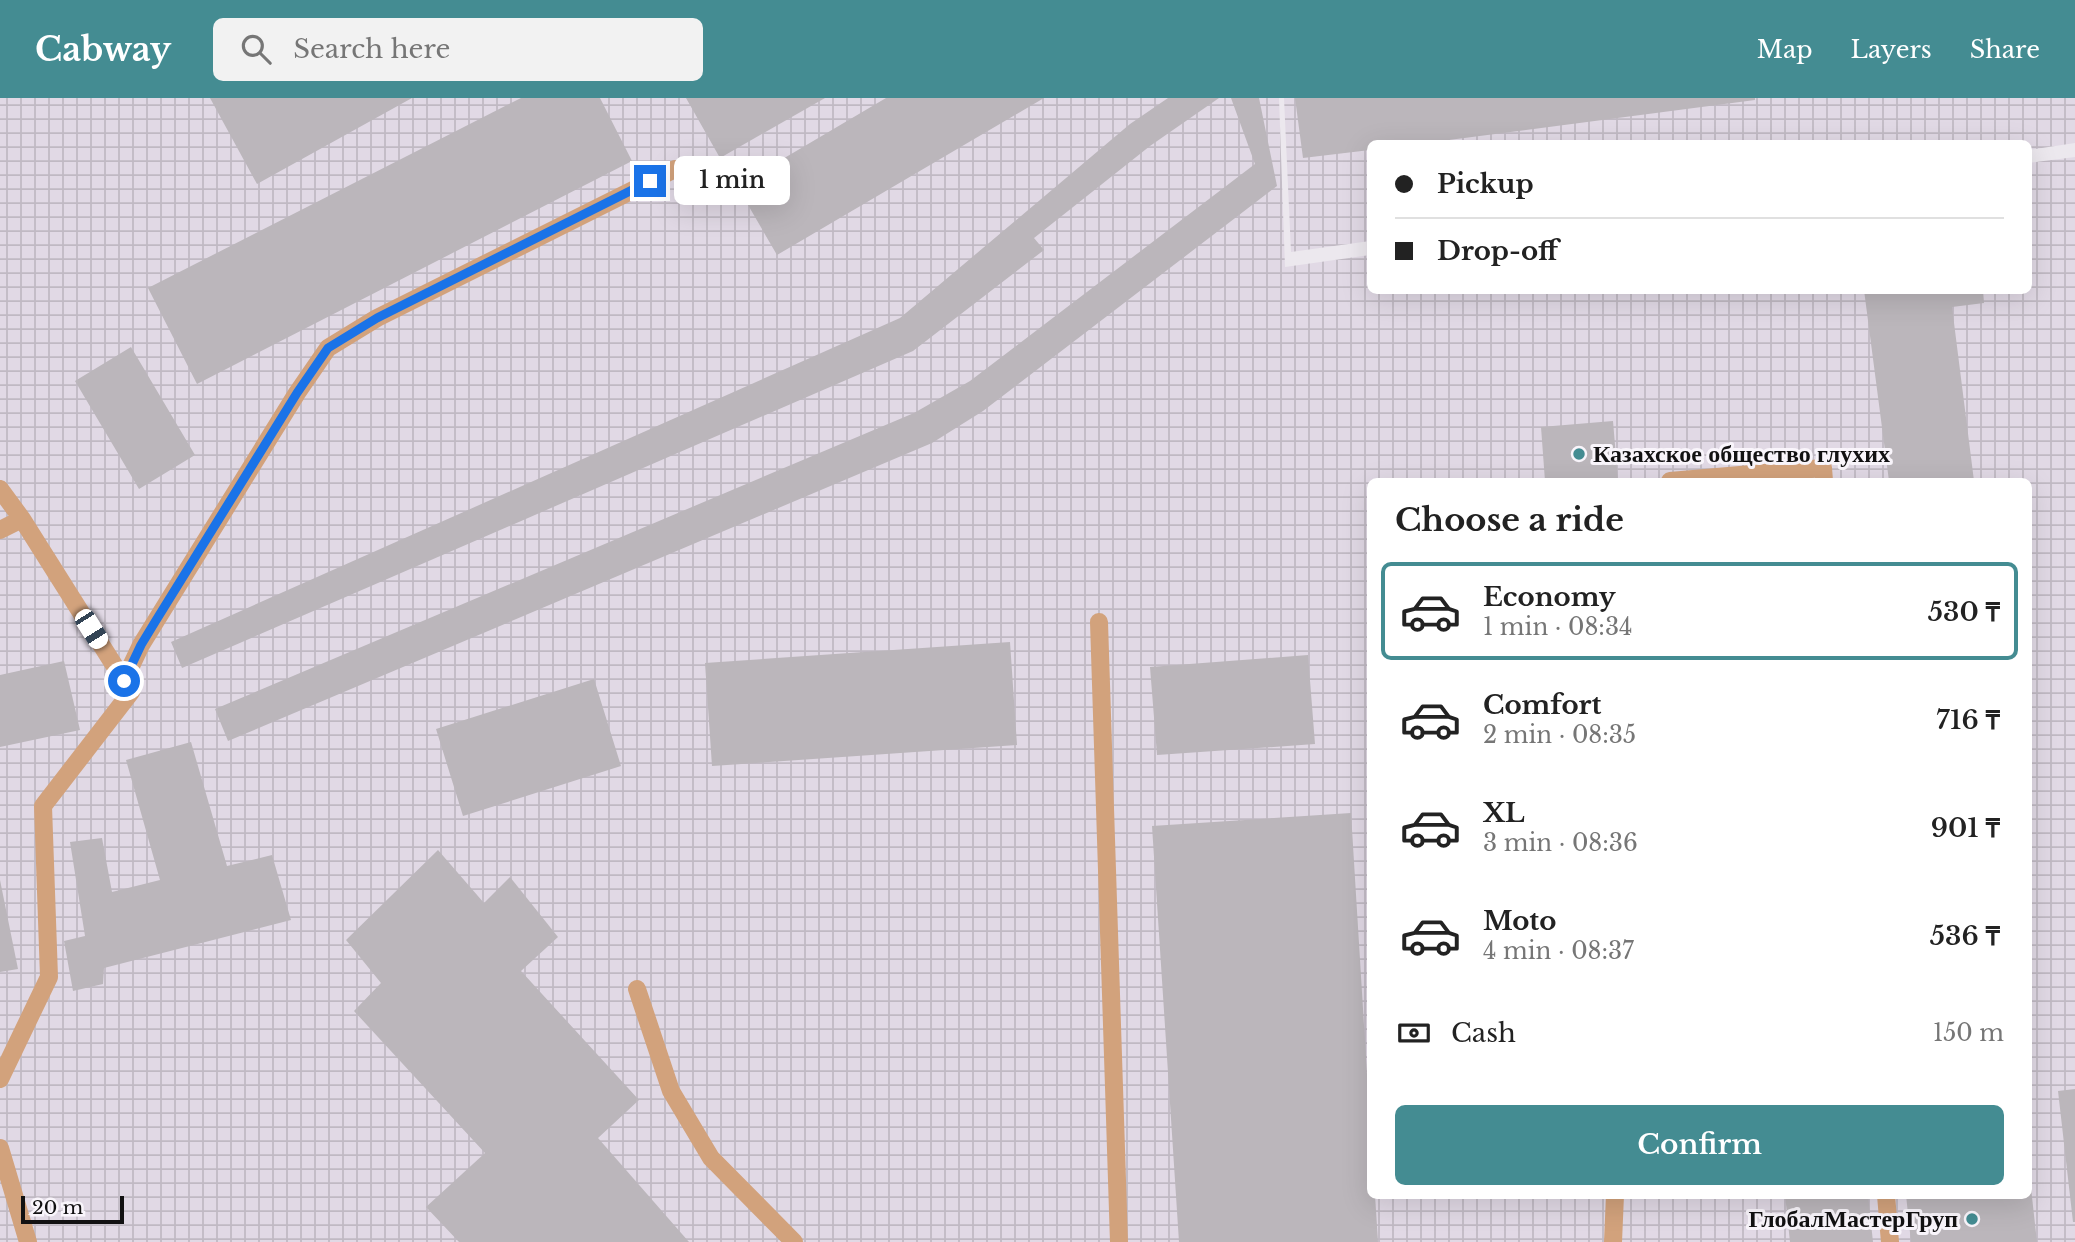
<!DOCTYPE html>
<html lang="en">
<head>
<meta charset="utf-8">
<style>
	body { margin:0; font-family:"Libre Baskerville",serif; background:#f2f2f2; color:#222; height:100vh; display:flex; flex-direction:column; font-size:26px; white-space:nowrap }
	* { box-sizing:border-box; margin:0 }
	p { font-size:23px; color:#767676 }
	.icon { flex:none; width:38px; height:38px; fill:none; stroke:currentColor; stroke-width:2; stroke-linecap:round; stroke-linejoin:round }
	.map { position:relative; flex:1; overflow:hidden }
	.side { position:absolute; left:1367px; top:380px; width:665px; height:721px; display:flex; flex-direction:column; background:#fff; border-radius:10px; box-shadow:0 7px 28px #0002 }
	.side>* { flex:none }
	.guide { position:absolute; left:1367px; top:42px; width:665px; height:154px; border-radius:10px; box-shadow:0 7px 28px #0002; display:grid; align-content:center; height:154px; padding:0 28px; background:#fff }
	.scale { position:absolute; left:21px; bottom:18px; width:103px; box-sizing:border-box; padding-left:7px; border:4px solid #121112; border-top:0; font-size:19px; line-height:24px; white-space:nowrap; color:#121112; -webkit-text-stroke:5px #f9f5fb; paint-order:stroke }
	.end { position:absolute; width:32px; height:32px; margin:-16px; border:9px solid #1a73e8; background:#fff; box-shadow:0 0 0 4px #fff }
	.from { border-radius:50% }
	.bubble { position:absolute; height:49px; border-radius:10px; background:#fff; box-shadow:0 7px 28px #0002; font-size:23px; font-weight:600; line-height:49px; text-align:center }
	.car { position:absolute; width:21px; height:42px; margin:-21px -10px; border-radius:9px; box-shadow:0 0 5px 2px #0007; background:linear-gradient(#fff 24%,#345 0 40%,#fff 0 76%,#345 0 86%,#fff 0) }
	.guide b { display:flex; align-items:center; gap:24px; height:66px; font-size:26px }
	.guide b+b { border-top:2px solid #e0e0e0 }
	.guide i { width:18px; height:18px; background:#222 }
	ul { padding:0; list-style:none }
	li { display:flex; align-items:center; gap:21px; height:98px; margin:0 14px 10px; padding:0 14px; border:4px solid transparent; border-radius:10px }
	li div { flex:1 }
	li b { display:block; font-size:26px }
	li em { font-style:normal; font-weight:600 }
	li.selected { border-color:#448c92 }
	li>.icon { width:63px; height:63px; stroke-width:1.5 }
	h2 { padding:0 28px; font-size:32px; line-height:84px }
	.pay { display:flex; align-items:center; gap:18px; height:77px; padding:0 28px; font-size:26px }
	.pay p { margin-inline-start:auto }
	.action { display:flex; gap:14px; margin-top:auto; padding:14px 28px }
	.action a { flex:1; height:80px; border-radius:10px; background:#448c92; color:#fff; font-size:28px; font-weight:600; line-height:80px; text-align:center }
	header { display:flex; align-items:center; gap:42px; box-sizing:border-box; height:98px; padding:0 35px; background:#448c92; color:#fff }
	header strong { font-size:33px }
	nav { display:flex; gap:38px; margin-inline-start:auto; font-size:24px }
	.search { width:490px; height:63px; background:#f2f2f2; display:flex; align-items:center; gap:18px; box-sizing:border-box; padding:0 24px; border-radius:10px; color:#767676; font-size:26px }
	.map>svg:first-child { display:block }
	.industrial { fill:url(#industrial-grid); fill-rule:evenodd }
	.building { fill:#bbb6bb }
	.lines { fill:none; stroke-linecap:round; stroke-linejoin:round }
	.service { stroke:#d2a27c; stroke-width:18 }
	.route { stroke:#1a73e8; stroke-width:9 }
	.poi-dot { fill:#448c92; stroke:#f9f5fb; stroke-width:2.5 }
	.labels { text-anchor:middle; stroke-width:6; stroke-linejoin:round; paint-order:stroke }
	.poi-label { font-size:24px; font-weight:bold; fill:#121112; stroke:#f9f5fb; text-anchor:start }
</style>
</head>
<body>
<header>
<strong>Cabway</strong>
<div class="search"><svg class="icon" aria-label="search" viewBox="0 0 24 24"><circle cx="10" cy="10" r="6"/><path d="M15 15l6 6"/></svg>Search here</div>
<nav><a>Map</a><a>Layers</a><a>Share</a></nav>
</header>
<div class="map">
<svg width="2075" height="1144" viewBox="0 0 2075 1144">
	<defs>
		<pattern id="industrial-grid" width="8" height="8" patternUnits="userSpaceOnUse" patternTransform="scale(1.75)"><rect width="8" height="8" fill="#e1d9e5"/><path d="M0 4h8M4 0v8" fill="none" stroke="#c0b9c3"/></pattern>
	</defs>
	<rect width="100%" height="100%" fill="#ece8ee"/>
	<path class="industrial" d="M0 0H1279L1285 169 1370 157V192H2028V65L2075 59V1144H0ZM1370 383H2028V1097H1370Z
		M1284 0H2075V45L2028 52V46H1370V143L1291 154Z"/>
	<path class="building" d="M210 0H412L257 86Z
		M521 0H600L632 63 197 286 148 190Z
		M686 0H825L720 60Z
		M886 0H1044L777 157 737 88Z
		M1168 0H1219L1150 48 1034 140 1044 152 913 253 182 570 171 544 900 220 1130 26Z
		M1231 0H1259L1277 88 983 313 932 345 228 643 215 611 914 315 970 283 1255 66Z
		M1295 0H1755V2L1418 46H1370V52L1303 60Z
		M1864 192H1983L1984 205 1952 209 1974 383H1889Z
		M131 249 195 357 139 391 75 283Z
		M1613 323 1618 383H1545L1541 329Z
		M1010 544 1017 647 712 668 705 565Z
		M1308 557 1315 646 1157 657 1150 569Z
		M64 563 80 632 0 649V577Z
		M594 581 621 668 463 718 436 631Z
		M191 644 227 768 272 757 291 822 104 870 103 886 73 893 64 843 85 838 70 744 102 740 112 794 160 782 126 662Z
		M1351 715 1370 1025V1097H1375L1378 1144H1179L1152 728Z
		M438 752 484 805 510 779 558 839 521 873 639 1002 598 1040 689 1144H459L426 1109 485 1055 354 913 381 885 346 842Z
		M0 782 18 871 0 874Z
		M2075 991V1124H2073L2058 993Z
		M2028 1081H2030L2037 1144H1911L1906 1097H2028Z
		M1785 1097H1868L1873 1144H1790Z"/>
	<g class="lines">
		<path class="service" d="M1670 383 1823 370 1824 383
			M0 391 22 421 131 594 43 708 49 879 0 981
			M0 432 22 421
			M1099 524 1119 1144
			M124 583 141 547 297 295 328 250 377 220 675 71
			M637 891 671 993 711 1060 794 1144
			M0 1050 28 1144
			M1886 1097 1890 1144
			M1613 1144 1615 1097"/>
	</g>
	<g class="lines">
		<path class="route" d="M124 583 141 547 155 524 297 295 328 250 377 220 650 83"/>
	</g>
	<g class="poi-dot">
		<circle cx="1579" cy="356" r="7"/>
		<circle cx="1972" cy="1121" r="7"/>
	</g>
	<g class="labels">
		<g class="poi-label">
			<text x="1593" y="364">Казахское общество глухих</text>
			<text x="1958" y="1129" text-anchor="end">ГлобалМастерГруп</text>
		</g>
	</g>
</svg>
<div class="scale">20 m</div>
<i class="end from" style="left:124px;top:583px"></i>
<i class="end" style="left:650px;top:83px"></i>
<div class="bubble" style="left:674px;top:58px;width:116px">1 min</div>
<i class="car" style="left:91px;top:531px;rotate:148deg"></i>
<div class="guide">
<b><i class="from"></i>Pickup</b>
<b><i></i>Drop-off</b>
</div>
<section class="side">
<h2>Choose a ride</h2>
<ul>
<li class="selected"><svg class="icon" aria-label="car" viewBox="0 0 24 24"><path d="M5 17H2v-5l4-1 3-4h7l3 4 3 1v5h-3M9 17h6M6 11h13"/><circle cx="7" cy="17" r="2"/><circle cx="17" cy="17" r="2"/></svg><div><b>Economy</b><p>1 min · 08:34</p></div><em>530 ₸</em></li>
<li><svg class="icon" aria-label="car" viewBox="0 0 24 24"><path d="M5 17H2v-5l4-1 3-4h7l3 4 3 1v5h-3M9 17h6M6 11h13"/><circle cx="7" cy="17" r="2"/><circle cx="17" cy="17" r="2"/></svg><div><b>Comfort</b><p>2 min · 08:35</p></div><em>716 ₸</em></li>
<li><svg class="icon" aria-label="car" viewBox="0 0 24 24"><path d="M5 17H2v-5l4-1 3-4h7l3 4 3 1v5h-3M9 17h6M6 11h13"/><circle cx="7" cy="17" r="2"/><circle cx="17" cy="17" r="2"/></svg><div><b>XL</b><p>3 min · 08:36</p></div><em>901 ₸</em></li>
<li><svg class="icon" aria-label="car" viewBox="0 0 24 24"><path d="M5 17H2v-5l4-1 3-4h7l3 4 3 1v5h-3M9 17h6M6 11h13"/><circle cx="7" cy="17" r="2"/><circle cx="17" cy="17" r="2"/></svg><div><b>Moto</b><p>4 min · 08:37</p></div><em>536 ₸</em></li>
</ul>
<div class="pay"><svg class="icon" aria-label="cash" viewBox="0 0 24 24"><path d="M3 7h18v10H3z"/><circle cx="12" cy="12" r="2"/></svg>Cash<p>150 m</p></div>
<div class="action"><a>Confirm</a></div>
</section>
</div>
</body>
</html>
